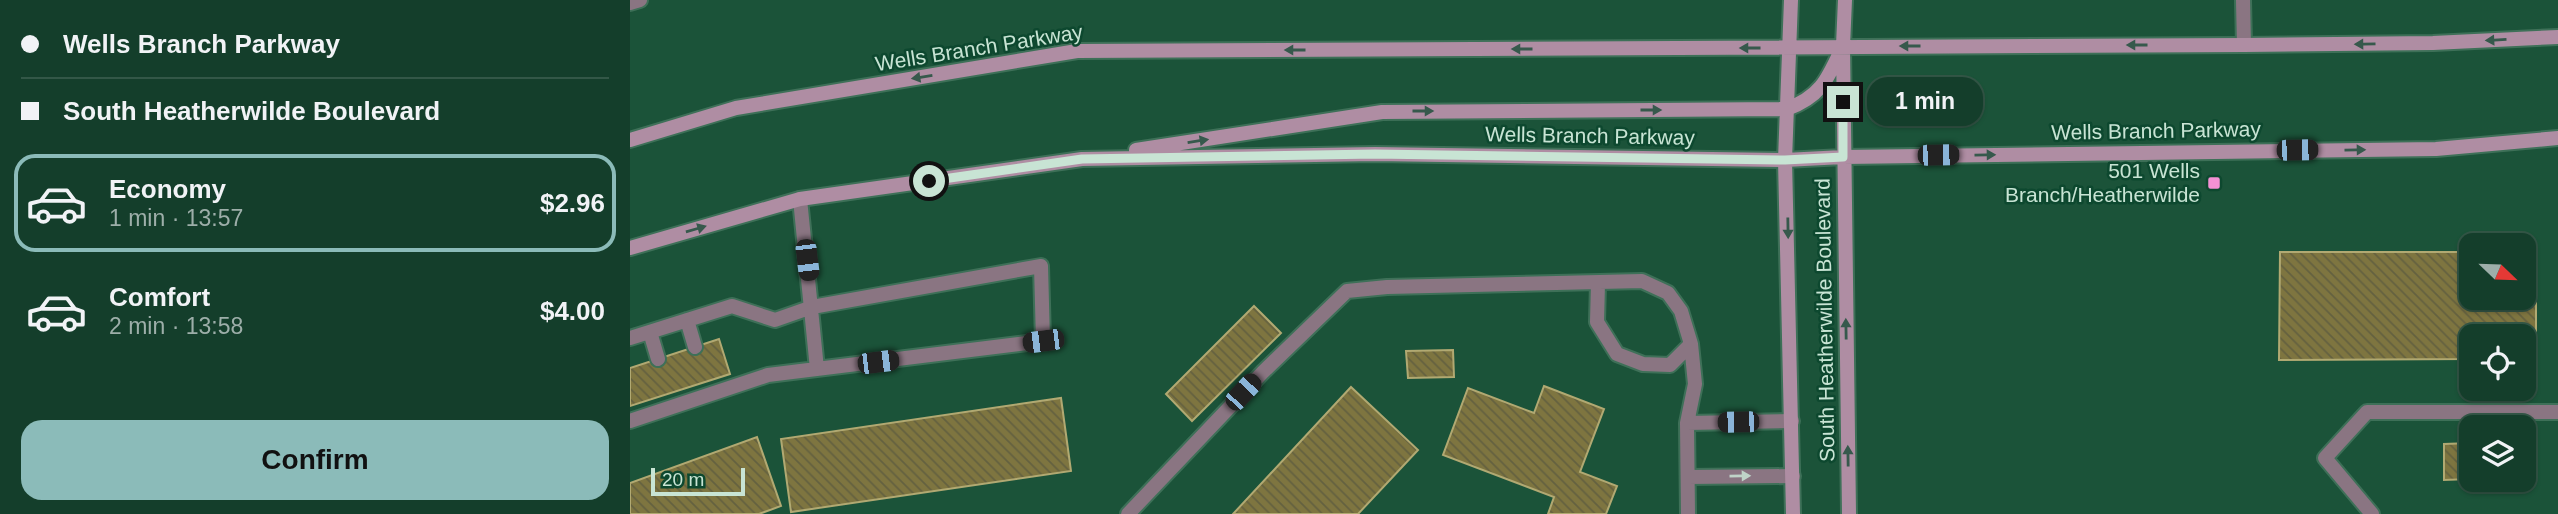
<!DOCTYPE html>
<html lang="en">
<head>
<meta charset="utf-8">
<style>
	body { margin:0; font-family:Helvetica,sans-serif; background:#1d4533; color:#f1f3f6; height:100vh; display:flex; flex-direction:column; font-size:26px; white-space:nowrap }
	* { box-sizing:border-box; margin:0 }
	p { font-size:23px; color:#9daea9 }
	.icon { flex:none; width:38px; height:38px; fill:none; stroke:currentColor; stroke-width:2; stroke-linecap:round; stroke-linejoin:round }
	.map { position:relative; flex:1; overflow:hidden }
	.panel { display:flex; flex-direction:column; background:#143e2b; width:630px }
	.panel>* { flex:none }
	.hud { display:grid; align-content:center; height:154px; padding:0 21px; background:#143e2b }
	.needle { width:46px; rotate:113deg }
	.controls { position:absolute; left:1829px; top:233px; display:grid; gap:14px }
	.controls a { display:grid; place-items:center; width:77px; height:77px; border-radius:14px; background:#143e2b; box-shadow:0 2px 5px #0004,0 0 0 2px #335747; font-size:35px }
	.scale { position:absolute; left:21px; bottom:18px; width:94px; box-sizing:border-box; padding-left:7px; border:4px solid #c8e4d4; border-top:0; font-size:19px; line-height:24px; white-space:nowrap; color:#c8e4d4; -webkit-text-stroke:5px #0d482f; paint-order:stroke }
	.end { position:absolute; width:32px; height:32px; margin:-16px; border:9px solid #c8e4d4; background:#111; box-shadow:0 0 0 4px #111 }
	.from { border-radius:50% }
	.bubble { position:absolute; height:49px; border-radius:21px; background:#143e2b; box-shadow:0 2px 5px #0004,0 0 0 2px #335747; font-size:23px; font-weight:700; line-height:49px; text-align:center }
	.car { position:absolute; width:21px; height:42px; margin:-21px -10px; border-radius:9px; box-shadow:0 0 5px 2px #0007; background:linear-gradient(#222 24%,#8ab4d8 0 40%,#222 0 76%,#8ab4d8 0 86%,#222 0) }
	.hud b { display:flex; align-items:center; gap:24px; height:66px; font-size:26px }
	.hud b+b { border-top:2px solid #335747 }
	.hud i { width:18px; height:18px; background:#f1f3f6 }
	ul { padding:0; list-style:none }
	li { display:flex; align-items:center; gap:21px; height:98px; margin:0 14px 10px; padding:0 7px; border:4px solid transparent; border-radius:21px }
	li div { flex:1 }
	li b { display:block; font-size:26px }
	li em { font-style:normal; font-weight:700 }
	li.on { border-color:#8bbbb9 }
	li>.icon { width:63px; height:63px; stroke-width:1.5 }
	.action { display:flex; gap:14px; margin-top:auto; padding:14px 21px }
	.action a { flex:1; height:80px; border-radius:21px; background:#8bbbb9; color:#111; font-size:28px; font-weight:700; line-height:80px; text-align:center }
	main { display:flex; flex:1; min-height:0 }
	.map>svg:first-child { display:block }
	.building { fill:url(#building-back-hatch); stroke:#b1a972; stroke-width:2 }
	.lines { fill:none; stroke-linecap:round; stroke-linejoin:round }
	.lane-casing { stroke:#3e7058; stroke-width:18 }
	.secondary-casing { stroke:#3e7058; stroke-width:18 }
	.lane { stroke:#8a7582; stroke-width:14 }
	.secondary { stroke:#af8da3; stroke-width:14 }
	.oneway { fill:#36594c }
	.oneway2 { fill:#bfd3c8 }
	.route { stroke:#c8e4d4; stroke-width:9 }
	.poi-dot { fill:#f491d4; stroke:#0d482f; stroke-width:2.5 }
	.labels { text-anchor:middle; stroke-width:5; stroke-linejoin:round; paint-order:stroke }
	.street-label { font-size:21px; fill:#c8e4d4; stroke:#0d482f }
	.poi-label { font-size:21px; fill:#c8e4d4; stroke:#0d482f; text-anchor:end }
</style>
</head>
<body>
<main>
<section class="panel">
<div class="hud">
<b><i class="from"></i>Wells Branch Parkway</b>
<b><i></i>South Heatherwilde Boulevard</b>
</div>
<ul>
<li class="on"><svg class="icon" aria-label="car" viewBox="0 0 24 24"><path d="M5 17H2v-5l4-1 3-4h7l3 4 3 1v5h-3M9 17h6M6 11h13"/><circle cx="7" cy="17" r="2"/><circle cx="17" cy="17" r="2"/></svg><div><b>Economy</b><p>1 min · 13:57</p></div><em>$2.96</em></li>
<li><svg class="icon" aria-label="car" viewBox="0 0 24 24"><path d="M5 17H2v-5l4-1 3-4h7l3 4 3 1v5h-3M9 17h6M6 11h13"/><circle cx="7" cy="17" r="2"/><circle cx="17" cy="17" r="2"/></svg><div><b>Comfort</b><p>2 min · 13:58</p></div><em>$4.00</em></li>
</ul>
<div class="action"><a>Confirm</a></div>
</section>
<div class="map">
<svg width="1928" height="514" viewBox="0 0 1928 514">
	<defs>
		<pattern id="building-back-hatch" width="6" height="6" patternUnits="userSpaceOnUse" patternTransform="scale(1.75)"><rect width="6" height="6" fill="#7e7540"/><path d="M-1 5l2 2M0 0l6 6M5-1l2 2" fill="none" stroke="#646140"/></pattern>
	</defs>
	<rect width="100%" height="100%" fill="#1b5339"/>
	<path class="building" d="M1650 252H1841V298H1894V252H1906V359H1894V336H1841V359L1649 360Z
		M624 306 651 333 562 421 536 394Z
		M89 339 100 374 0 406V368Z
		M823 350 824 377 778 378 776 351Z
		M914 386 974 409 950 472 987 486 976 514H918L924 497 813 455 838 388 904 413Z
		M721 387 788 450 728 514H603Z
		M431 398 441 471 161 512 151 439Z
		M127 437 151 506 129 514H0V483Z
		M1841 443V479L1814 480V444Z"/>
	<g class="lines">
		<defs>
			<path id="lane" d="M1613 0 1614 45
				M0 3 10 0
				M170 199 187 369
				M968 283 967 322 987 354 1013 364 1040 365 1061 344
				M57 320 65 347
				M20 332 28 359
				M0 338 102 306 145 320 182 307 411 266 413 341 138 375 0 421
				M1057 423 1162 421
				M1058 477 1163 476
				M498 514 633 372 717 291 757 287 1012 281 1038 293 1051 311 1061 344 1065 384 1057 423 1058 514
				M1742 514 1695 458 1737 412H1928"/>
			<path id="secondary" d="M1161 0 1155 160 1163 514
				M1215 0 1213 46 1219 514
				M0 140 106 108 447 51 1614 45 1803 43 1928 37
				M506 150 752 112 1157 109C1192 96 1198 78 1213 46
				M0 248 170 199 452 159 745 154 1155 160 1213 157 1806 149 1928 138"/>
		</defs>
		<use href="#lane" class="lane-casing"/>
		<use href="#secondary" class="secondary-casing"/>
		<use href="#lane" class="lane"/>
		<use href="#secondary" class="secondary"/>
	</g>
	<defs><path id="oneway-solid" d="M-6-.8H1V-3.2L6.5 0L1 3.2V.8H-6Z" transform="scale(1.75)"/></defs>
	<g class="oneway">
		<use href="#oneway-solid" transform="translate(1866 40) rotate(177)"/>
		<use href="#oneway-solid" transform="translate(1735 44) rotate(179)"/>
		<use href="#oneway-solid" transform="translate(1507 45) rotate(180)"/>
		<use href="#oneway-solid" transform="translate(1280 46) rotate(180)"/>
		<use href="#oneway-solid" transform="translate(1120 48) rotate(-180)"/>
		<use href="#oneway-solid" transform="translate(892 49) rotate(180)"/>
		<use href="#oneway-solid" transform="translate(665 50) rotate(180)"/>
		<use href="#oneway-solid" transform="translate(292 77) rotate(171)"/>
		<use href="#oneway-solid" transform="translate(1021 110)"/>
		<use href="#oneway-solid" transform="translate(793 111)"/>
		<use href="#oneway-solid" transform="translate(568 141) rotate(-9)"/>
		<use href="#oneway-solid" transform="translate(1725 150) rotate(-1)"/>
		<use href="#oneway-solid" transform="translate(1355 155) rotate(-1)"/>
		<use href="#oneway-solid" transform="translate(1158 228) rotate(89)"/>
		<use href="#oneway-solid" transform="translate(66 229) rotate(-16)"/>
		<use href="#oneway-solid" transform="translate(1216 329) rotate(-91)"/>
		<use href="#oneway-solid" transform="translate(1218 456) rotate(-91)"/>
	</g>
	<use class="oneway2" href="#oneway-solid" transform="translate(1110 476) rotate(-1)"/>
	<g class="lines">
		<path class="route" d="M299 181 452 159 745 154 1155 160 1213 157V102"/>
	</g>
	<rect class="poi-dot" x="1577" y="176" width="14" height="14" rx="3.5"/>
	<g class="labels">
		<g class="street-label">
			<text transform="translate(349 48) rotate(-9)" y="7">Wells Branch Parkway</text>
			<text transform="translate(1526 131) rotate(-1)" y="7">Wells Branch Parkway</text>
			<text transform="translate(960 136) rotate(1)" y="7">Wells Branch Parkway</text>
			<text transform="translate(1195 320) rotate(-91)" y="7">South Heatherwilde Boulevard</text>
		</g>
		<g class="poi-label">
			<text x="1570" y="178">501 Wells<tspan x="1570" dy="24">Branch/Heatherwilde</tspan></text>
		</g>
	</g>
</svg>
<div class="controls">
<a><svg class="needle" viewBox="-14 -14 28 28"><path d="M0-13l5 13h-10z" fill="#e53935"/><path d="M0 13l5-13h-10z" fill="#9daea9"/></svg></a>
<a><svg class="icon" aria-label="locate" viewBox="0 0 24 24"><circle cx="12" cy="12" r="6"/><path d="M12 2v4M12 18v4M2 12h4M18 12h4"/></svg></a>
<a><svg class="icon" aria-label="layers" viewBox="0 0 24 24"><path d="M12 4l9 5-9 5-9-5zM3 14l9 5 9-5"/></svg></a>
</div>
<div class="scale">20 m</div>
<i class="end from" style="left:299px;top:181px"></i>
<i class="end" style="left:1213px;top:102px"></i>
<div class="bubble" style="left:1237px;top:77px;width:116px">1 min</div>
<i class="car" style="left:1667px;top:150px;rotate:89deg"></i>
<i class="car" style="left:1308px;top:155px;rotate:89deg"></i>
<i class="car" style="left:177px;top:260px;rotate:173deg"></i>
<i class="car" style="left:413px;top:341px;rotate:263deg"></i>
<i class="car" style="left:248px;top:362px;rotate:83deg"></i>
<i class="car" style="left:613px;top:392px;rotate:43deg"></i>
<i class="car" style="left:1108px;top:422px;rotate:269deg"></i>
</div>
</main>
</body>
</html>
